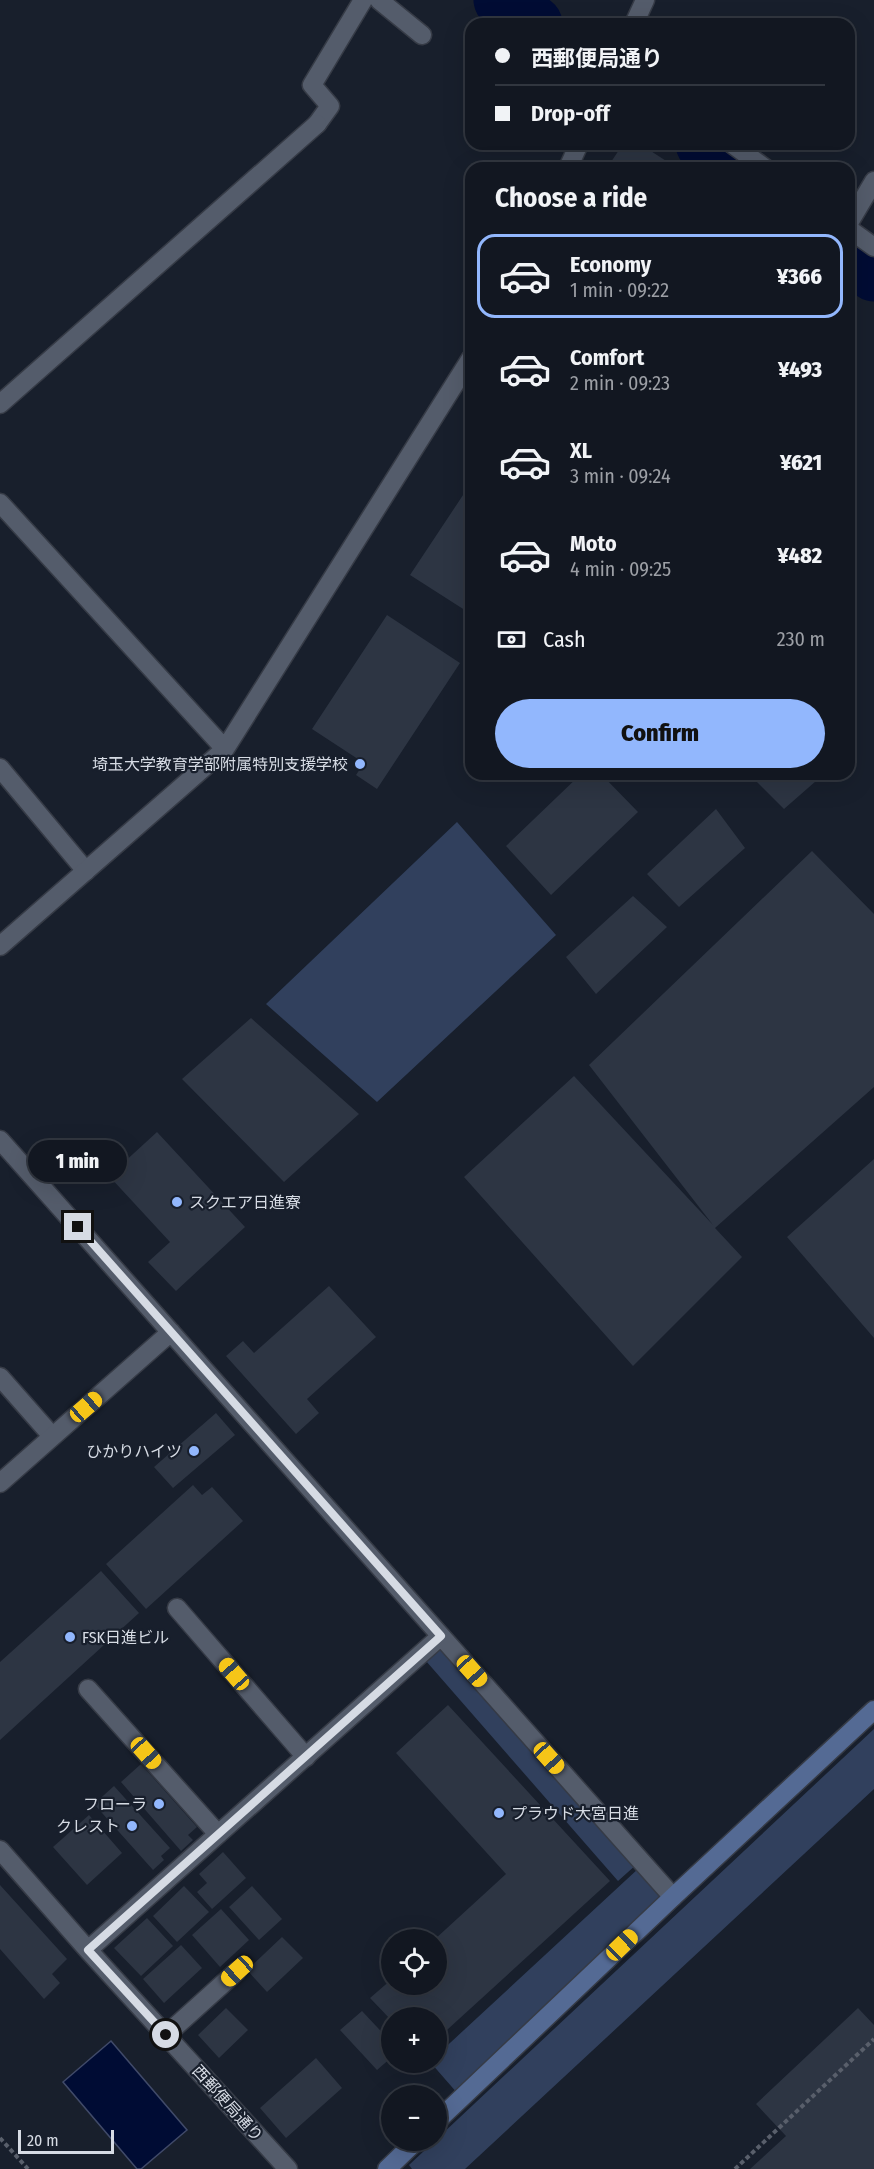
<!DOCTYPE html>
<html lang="en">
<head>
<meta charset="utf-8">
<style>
	body { margin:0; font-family:"Fira Sans Condensed","Noto Sans JP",sans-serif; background:#1f242e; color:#f1f3f6; height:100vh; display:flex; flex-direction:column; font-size:22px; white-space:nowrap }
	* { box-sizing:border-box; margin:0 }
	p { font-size:20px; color:#9c9fa5 }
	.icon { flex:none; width:33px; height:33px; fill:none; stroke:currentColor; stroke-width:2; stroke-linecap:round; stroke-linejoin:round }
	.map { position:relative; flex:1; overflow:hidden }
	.side { position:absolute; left:465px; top:162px; width:390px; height:618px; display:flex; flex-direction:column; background:#121721; border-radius:18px; box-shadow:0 6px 24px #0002,0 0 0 2px #31363f }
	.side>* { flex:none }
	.banner { position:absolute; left:465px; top:18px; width:390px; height:132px; border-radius:18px; box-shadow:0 6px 24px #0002,0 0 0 2px #31363f; display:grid; align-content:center; height:132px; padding:0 30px; background:#121721 }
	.buttons { position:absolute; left:381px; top:1929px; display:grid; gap:12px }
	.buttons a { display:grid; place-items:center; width:66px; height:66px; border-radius:50%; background:#121721; box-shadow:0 6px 24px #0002,0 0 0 2px #31363f; font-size:30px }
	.scale { position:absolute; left:18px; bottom:15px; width:96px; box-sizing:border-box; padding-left:6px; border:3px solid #d6dbe4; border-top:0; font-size:16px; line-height:21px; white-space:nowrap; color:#d6dbe4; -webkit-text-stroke:4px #181f2c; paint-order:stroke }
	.end { position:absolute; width:27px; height:27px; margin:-14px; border:8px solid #d6dbe4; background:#111; box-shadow:0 0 0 3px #111 }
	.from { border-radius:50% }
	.bubble { position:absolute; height:42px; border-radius:21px; background:#121721; box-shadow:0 6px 24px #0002,0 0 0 2px #31363f; font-size:20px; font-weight:800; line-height:42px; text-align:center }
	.car { position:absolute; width:18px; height:36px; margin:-18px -9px; border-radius:8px; box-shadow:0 0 4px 2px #0007; background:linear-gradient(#f5c518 24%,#345 0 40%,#f5c518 0 76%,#345 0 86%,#f5c518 0) }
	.banner b { display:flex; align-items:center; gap:21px; height:57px; font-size:22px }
	.banner b+b { border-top:2px solid #31363f }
	.banner i { width:15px; height:15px; background:#f1f3f6 }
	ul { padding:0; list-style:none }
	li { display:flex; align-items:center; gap:18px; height:84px; margin:0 12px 9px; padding:0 18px; border:3px solid transparent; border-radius:18px }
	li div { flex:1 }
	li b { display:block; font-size:22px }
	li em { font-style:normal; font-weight:800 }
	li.selected { border-color:#92b7fd }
	li>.icon { width:54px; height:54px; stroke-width:1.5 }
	h2 { padding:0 30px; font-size:27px; line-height:72px }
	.pay { display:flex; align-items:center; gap:15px; height:66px; padding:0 30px; font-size:22px }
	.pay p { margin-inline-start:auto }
	.primary-button { display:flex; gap:12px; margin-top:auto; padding:12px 30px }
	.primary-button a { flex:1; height:69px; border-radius:36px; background:#92b7fd; color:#111; font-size:24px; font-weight:800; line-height:69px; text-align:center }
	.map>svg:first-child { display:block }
	.green { fill:#31405d }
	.water { fill:#000c34; stroke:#404a69; stroke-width:1.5 }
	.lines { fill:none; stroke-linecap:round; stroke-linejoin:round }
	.river { stroke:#000c34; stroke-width:57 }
	.building { fill:#2d3543 }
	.lane-casing { stroke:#363b46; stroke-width:21 }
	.street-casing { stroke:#363b46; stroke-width:21 }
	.secondary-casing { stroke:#363b46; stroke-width:21 }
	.path { stroke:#595f6b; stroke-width:4; stroke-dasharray:4.5 3; stroke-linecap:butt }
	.lane { stroke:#545c6b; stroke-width:18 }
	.street { stroke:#545c6b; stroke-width:18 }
	.secondary { stroke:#546a94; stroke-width:18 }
	.route { stroke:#d6dbe4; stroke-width:8 }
	.poi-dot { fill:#92b7fd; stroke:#181f2c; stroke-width:2 }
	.labels { text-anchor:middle; stroke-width:4.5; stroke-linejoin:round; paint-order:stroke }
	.poi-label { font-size:16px; fill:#d6dbe4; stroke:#181f2c; text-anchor:end }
	.street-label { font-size:16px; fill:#d6dbe4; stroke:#181f2c }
</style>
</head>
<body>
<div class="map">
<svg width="874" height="2169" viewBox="0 0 874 2169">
	<rect width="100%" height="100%" fill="#181f2c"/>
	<path class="green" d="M457 822 556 935 377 1102 266 1004Z
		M442 1646 637 1864 618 1881 426 1661Z
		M874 1729V1789L465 2169H412L409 2165Z
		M639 1868 667 1897 458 2094 431 2063 436 2062 437 2055Z"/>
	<path class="water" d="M111 2041 187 2130 141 2169H137L63 2082Z"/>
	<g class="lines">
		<path class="river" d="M502 0 534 24
			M704 144 736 168
			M849 254 874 273"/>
	</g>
	<path class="building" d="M623 144H640L677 168H607Z
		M471 483V614L410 575Z
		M387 615 460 663 377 789 356 775 364 763 312 729Z
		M581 774H601L638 812 551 895 506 846Z
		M758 774H824L784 809 753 778Z
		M716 809 745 848 679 907 647 874Z
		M812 851 874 914V1087L715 1228 742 1257 633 1366 464 1177 574 1076 713 1225 589 1065Z
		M633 896 667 927 596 994 566 957Z
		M251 1018 359 1114 284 1182 182 1079Z
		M157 1132 245 1227 176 1291 148 1262 170 1242 109 1176Z
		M874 1159V1338L787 1237Z
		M329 1286 376 1337 307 1399 319 1413 296 1434 226 1356 243 1341 254 1353Z
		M216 1413 235 1435 173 1488 154 1467Z
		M193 1485 202 1495 212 1487 243 1521 146 1609 106 1564Z
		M101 1571 139 1613 0 1740V1662Z
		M448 1705 610 1881 436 2040V2018H392V2021L370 1998 392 1979V1984H436V1940H434L506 1874 396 1753Z
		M141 1764 197 1827 188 1835 193 1840 181 1851 121 1782Z
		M114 1786 170 1848 161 1856 164 1860 153 1870 94 1804Z
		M89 1815 122 1853 87 1885 53 1847Z
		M223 1852 246 1878 212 1909 197 1892 207 1883 199 1874Z
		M0 1885 67 1959 52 1974 60 1983 44 1999 0 1949Z
		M184 1886 209 1912 177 1942 153 1916Z
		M252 1886 282 1919 259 1940 229 1907Z
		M221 1909 249 1940 220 1967 192 1935Z
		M147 1918 173 1946 141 1976 114 1948Z
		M282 1937 303 1958 267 1992 247 1970Z
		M181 1945 202 1968 164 2003 143 1979Z
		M226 2008 248 2030 219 2058 198 2035Z
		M858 2008 874 2025V2169H750L786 2136 756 2104Z
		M362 2011 392 2043V2057L377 2070 340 2030Z
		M316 2058 342 2088 286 2138 260 2108Z"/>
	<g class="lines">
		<defs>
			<path id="lane" d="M379 0 422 35
				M317 124 330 106 312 85 363 0
				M849 223 874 181
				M0 768 86 871
				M0 1377 52 1436
				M177 1608 306 1757
				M88 1689 218 1834
				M166 2035 237 1971"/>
			<path id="street" d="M634 24 645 0
				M732 144 765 168
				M568 168 579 144
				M849 229 874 247
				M0 404 317 124
				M0 503 225 749
				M0 946 225 749 471 358
				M0 1140 673 1897
				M0 1483 171 1332
				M0 1850 88 1950 288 2169
				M88 1950 441 1636"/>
			<path id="secondary" d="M436 2122 673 1897 874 1710
				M387 2169 417 2140"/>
		</defs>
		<use href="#lane" class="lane-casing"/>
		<use href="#street" class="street-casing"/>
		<use href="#secondary" class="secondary-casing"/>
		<path class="path" d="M0 2138 28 2169
			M735 2169 874 2039"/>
		<use href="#lane" class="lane"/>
		<use href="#street" class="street"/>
		<use href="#secondary" class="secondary"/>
	</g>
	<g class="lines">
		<path class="route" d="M78 1227 441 1636 88 1950 166 2035"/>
	</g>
	<g class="poi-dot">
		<circle cx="360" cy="764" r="6"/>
		<circle cx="177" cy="1202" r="6"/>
		<circle cx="194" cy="1451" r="6"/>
		<circle cx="70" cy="1637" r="6"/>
		<circle cx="159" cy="1804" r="6"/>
		<circle cx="499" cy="1813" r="6"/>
		<circle cx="132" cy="1826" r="6"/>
	</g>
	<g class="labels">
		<g class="poi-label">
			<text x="348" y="770">埼玉大学教育学部附属特別支援学校</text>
			<text x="189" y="1208" text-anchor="start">スクエア日進寮</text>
			<text x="182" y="1457">ひかりハイツ</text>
			<text x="82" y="1643" text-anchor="start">FSK日進ビル</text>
			<text x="147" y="1810">フローラ</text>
			<text x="511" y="1819" text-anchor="start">プラウド大宮日進</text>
			<text x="120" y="1832">クレスト</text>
		</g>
		<g class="street-label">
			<text transform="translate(228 2103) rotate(48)" y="6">西郵便局通り</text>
		</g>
	</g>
</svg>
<div class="buttons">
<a><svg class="icon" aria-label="locate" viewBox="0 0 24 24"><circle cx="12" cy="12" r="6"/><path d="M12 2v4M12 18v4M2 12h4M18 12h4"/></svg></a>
<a>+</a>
<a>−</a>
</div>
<div class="scale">20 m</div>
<i class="end from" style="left:166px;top:2035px"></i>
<i class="end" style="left:78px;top:1227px"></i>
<div class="bubble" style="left:28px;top:1140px;width:99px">1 min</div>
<i class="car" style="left:86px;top:1407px;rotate:49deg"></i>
<i class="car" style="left:472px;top:1671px;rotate:138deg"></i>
<i class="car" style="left:234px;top:1674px;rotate:319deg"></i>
<i class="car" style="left:146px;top:1753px;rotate:138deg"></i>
<i class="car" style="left:549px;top:1758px;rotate:138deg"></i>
<i class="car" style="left:622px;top:1945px;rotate:46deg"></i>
<i class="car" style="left:237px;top:1971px;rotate:228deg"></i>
<div class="banner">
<b><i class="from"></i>西郵便局通り</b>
<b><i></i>Drop-off</b>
</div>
<section class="side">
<h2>Choose a ride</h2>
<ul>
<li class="selected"><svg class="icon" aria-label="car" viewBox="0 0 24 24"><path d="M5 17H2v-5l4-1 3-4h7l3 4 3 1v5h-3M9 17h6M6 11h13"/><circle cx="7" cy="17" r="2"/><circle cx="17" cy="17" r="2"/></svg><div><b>Economy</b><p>1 min · 09:22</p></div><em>¥366</em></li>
<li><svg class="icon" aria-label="car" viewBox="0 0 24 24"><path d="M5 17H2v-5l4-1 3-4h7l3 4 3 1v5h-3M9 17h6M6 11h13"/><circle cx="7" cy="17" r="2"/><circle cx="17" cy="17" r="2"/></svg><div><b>Comfort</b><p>2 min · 09:23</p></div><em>¥493</em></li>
<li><svg class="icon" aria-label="car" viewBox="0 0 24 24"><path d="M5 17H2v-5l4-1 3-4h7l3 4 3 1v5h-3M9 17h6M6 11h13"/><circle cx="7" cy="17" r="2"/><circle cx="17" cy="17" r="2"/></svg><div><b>XL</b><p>3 min · 09:24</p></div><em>¥621</em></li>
<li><svg class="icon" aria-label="car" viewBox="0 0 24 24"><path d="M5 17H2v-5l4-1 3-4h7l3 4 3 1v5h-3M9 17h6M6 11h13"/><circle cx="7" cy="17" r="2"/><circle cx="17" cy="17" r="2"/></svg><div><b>Moto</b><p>4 min · 09:25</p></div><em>¥482</em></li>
</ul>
<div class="pay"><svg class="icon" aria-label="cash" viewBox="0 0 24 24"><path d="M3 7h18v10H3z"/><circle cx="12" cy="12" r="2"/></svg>Cash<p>230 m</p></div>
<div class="primary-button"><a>Confirm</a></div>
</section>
</div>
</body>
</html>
